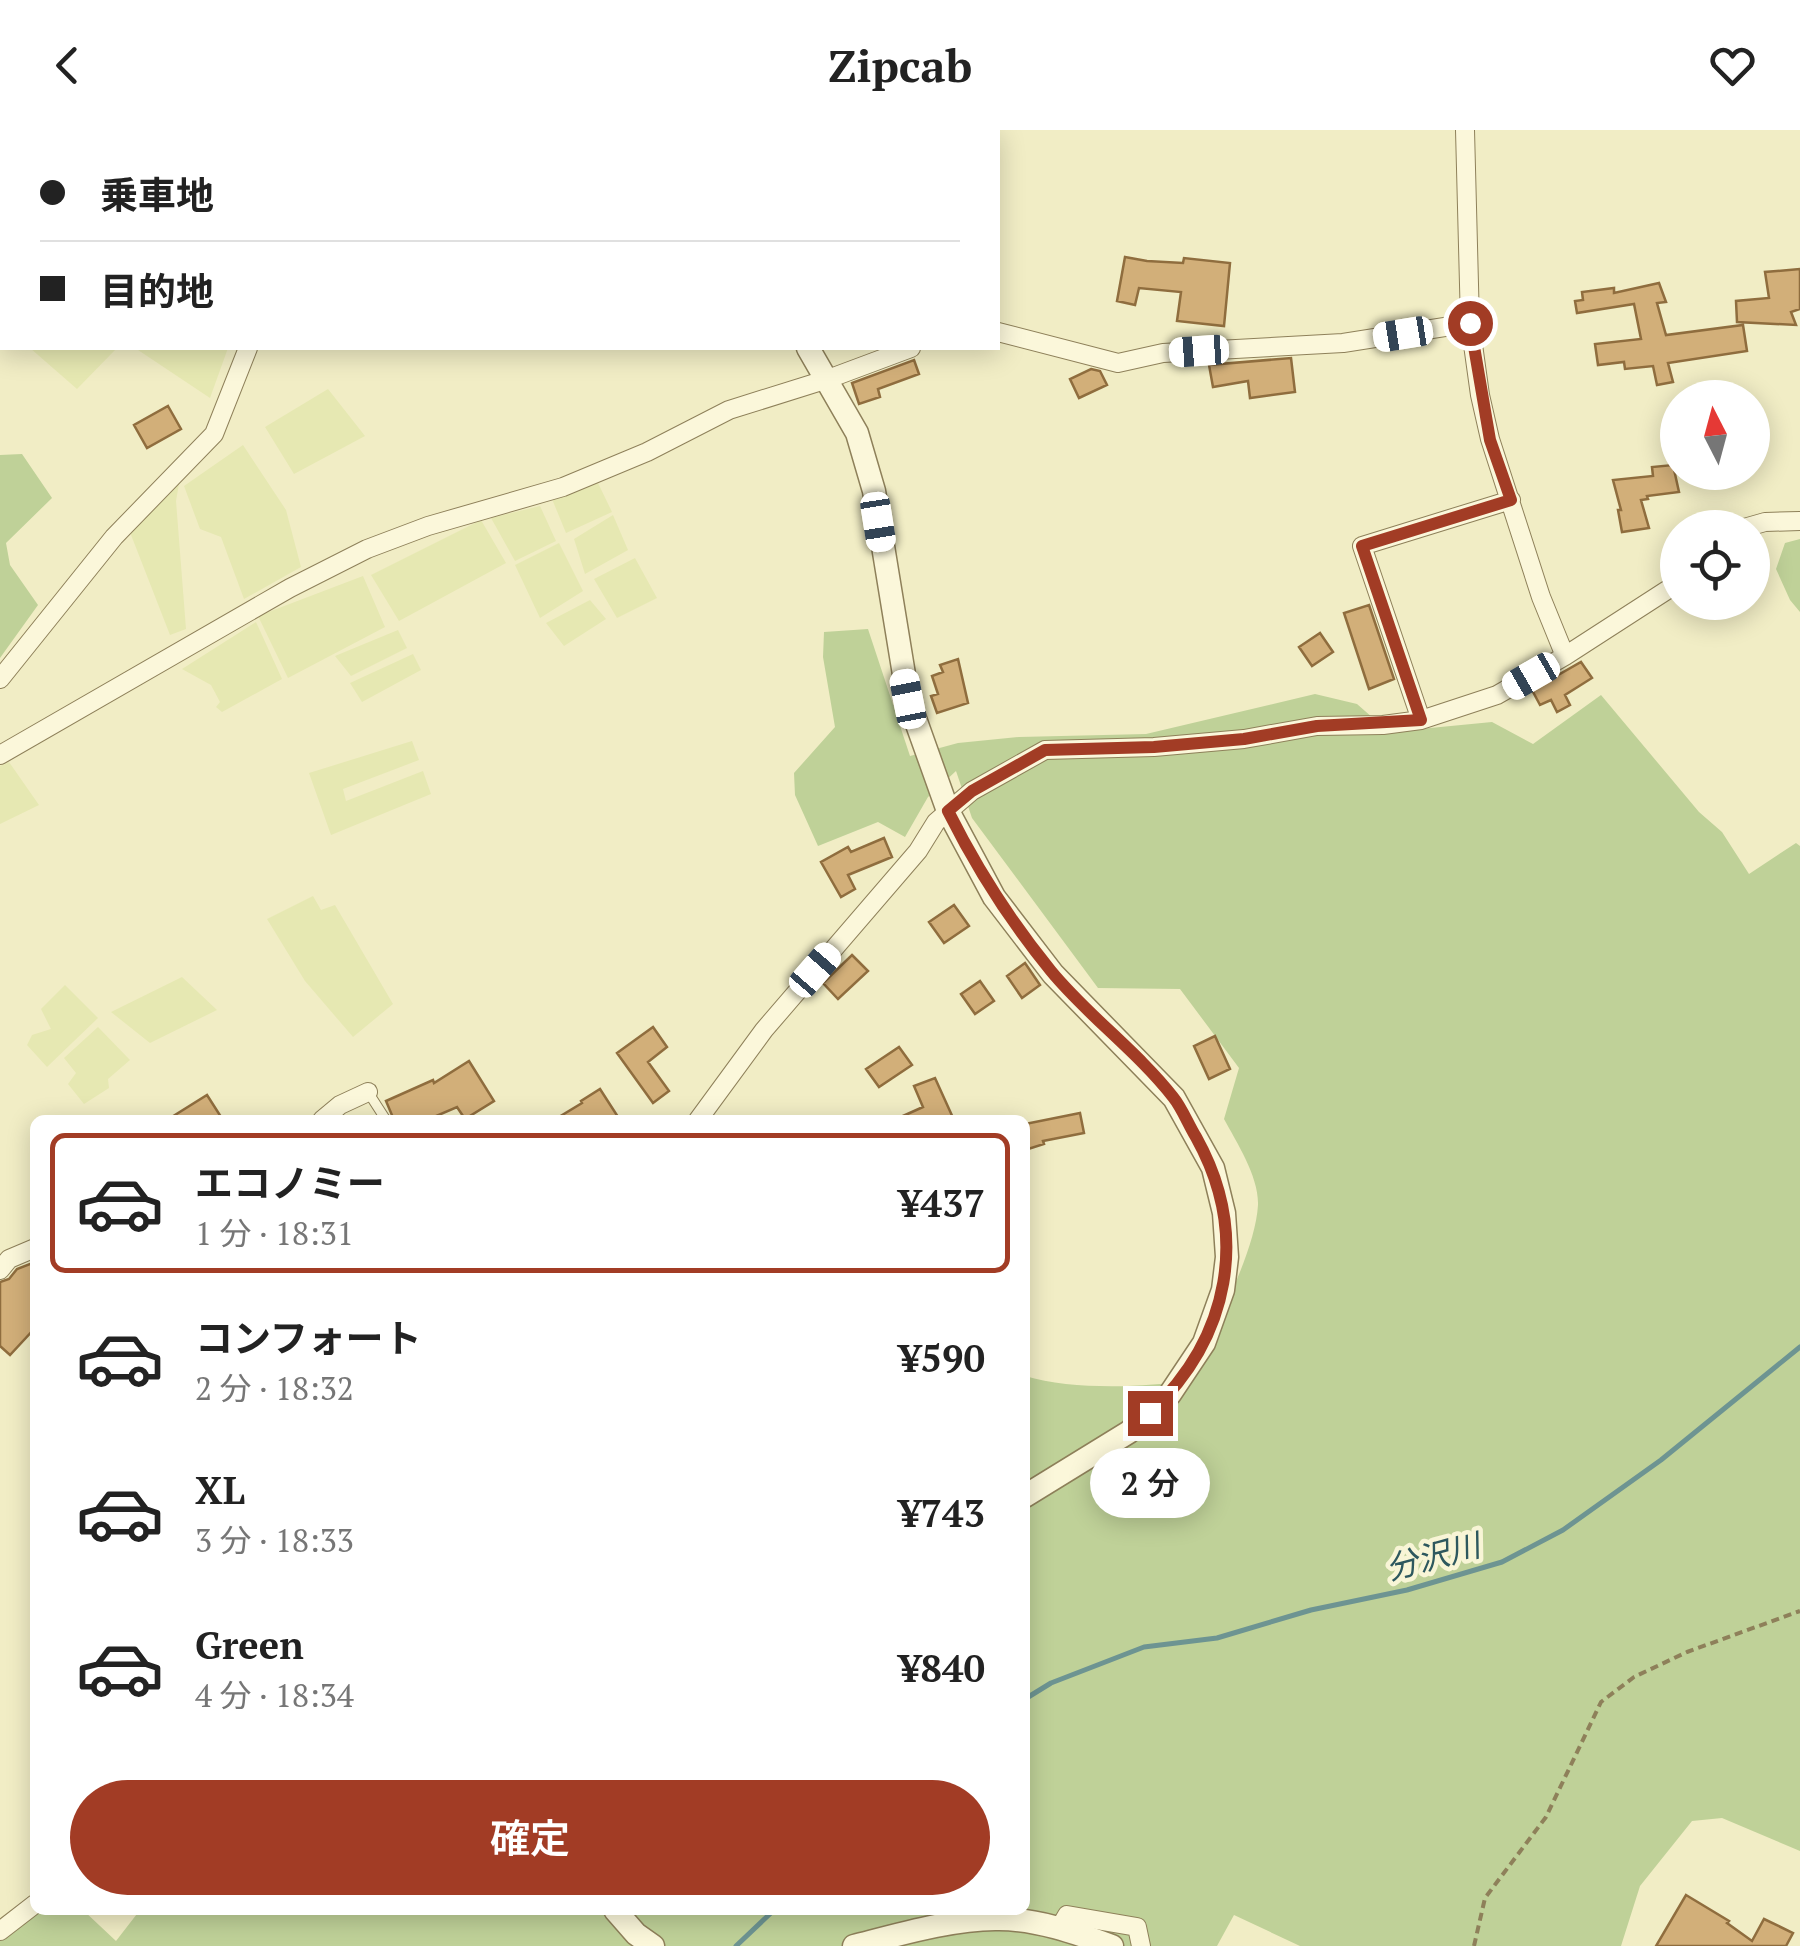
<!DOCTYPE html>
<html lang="ja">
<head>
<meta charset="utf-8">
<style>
	body { margin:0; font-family:"PT Serif","Noto Sans JP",serif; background:#f6f6f6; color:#222; height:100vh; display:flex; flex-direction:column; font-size:38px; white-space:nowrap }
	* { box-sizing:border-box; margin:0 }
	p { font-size:32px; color:#767676 }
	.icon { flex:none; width:55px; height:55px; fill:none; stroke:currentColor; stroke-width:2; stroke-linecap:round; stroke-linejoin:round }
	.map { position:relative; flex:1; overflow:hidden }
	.panel { position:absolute; left:30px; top:985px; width:1000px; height:800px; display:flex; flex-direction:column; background:#fff; border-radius:15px; box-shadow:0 5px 25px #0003 }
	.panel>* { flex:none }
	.banner { position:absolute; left:0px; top:0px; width:1000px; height:220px; box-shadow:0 5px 25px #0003; display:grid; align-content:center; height:220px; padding:0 40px; background:#fff }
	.needle { width:65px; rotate:354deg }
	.tools { position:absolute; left:1660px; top:250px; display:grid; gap:20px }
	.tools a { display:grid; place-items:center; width:110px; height:110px; border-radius:50%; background:#fff; box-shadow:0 5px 25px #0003; font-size:50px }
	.end { position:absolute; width:45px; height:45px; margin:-22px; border:12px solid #a23c25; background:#fff; box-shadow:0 0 0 5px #fff }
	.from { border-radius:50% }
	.bubble { position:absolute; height:70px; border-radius:35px; background:#fff; box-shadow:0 5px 25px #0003; font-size:32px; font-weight:600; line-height:70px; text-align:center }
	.car { position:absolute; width:30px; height:60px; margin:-30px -15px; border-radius:12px; box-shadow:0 0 8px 2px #0007; background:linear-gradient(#fff 24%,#345 0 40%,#fff 0 76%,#345 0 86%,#fff 0) }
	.banner b { display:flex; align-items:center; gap:35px; height:95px; font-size:38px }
	.banner b+b { border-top:2px solid #e0e0e0 }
	.banner i { width:25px; height:25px; background:#222 }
	ul { padding:18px 0 0; list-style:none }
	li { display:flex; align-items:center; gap:30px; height:140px; margin:0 20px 15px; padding:0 20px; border:5px solid transparent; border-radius:15px }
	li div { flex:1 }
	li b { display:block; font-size:38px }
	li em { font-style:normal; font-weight:600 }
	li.active { border-color:#a23c25 }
	li>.icon { width:90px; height:90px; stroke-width:1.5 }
	.primary-button { display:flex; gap:20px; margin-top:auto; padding:20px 40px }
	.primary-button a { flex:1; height:115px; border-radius:60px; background:#a23c25; color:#fff; font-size:40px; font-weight:600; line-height:115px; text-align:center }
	header { display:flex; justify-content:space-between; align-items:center; height:130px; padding:0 40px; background:#fff; font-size:45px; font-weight:600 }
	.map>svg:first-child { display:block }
	.farmland { fill:#e6e8b2 }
	.green { fill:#bfd198 }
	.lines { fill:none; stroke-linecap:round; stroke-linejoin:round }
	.stream { stroke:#6d9492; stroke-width:5 }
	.building { fill:#d2af79; stroke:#8f6d3e; stroke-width:2.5 }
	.service-casing { stroke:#8e805a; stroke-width:11 }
	.minor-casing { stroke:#8e805a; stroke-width:20 }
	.tertiary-casing { stroke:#8e805a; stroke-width:25 }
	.path { stroke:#8e805a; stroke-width:4; stroke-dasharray:8 5; stroke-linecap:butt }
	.service { stroke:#fbf7da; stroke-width:9 }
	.minor { stroke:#fbf7da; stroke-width:18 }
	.tertiary { stroke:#fbf7da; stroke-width:22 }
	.route { stroke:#a23c25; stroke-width:12 }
	.labels { text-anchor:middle; stroke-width:9; stroke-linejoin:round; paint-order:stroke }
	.water-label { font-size:32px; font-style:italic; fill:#2d585e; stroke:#f8f5d6 }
</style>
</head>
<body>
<header><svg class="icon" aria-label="back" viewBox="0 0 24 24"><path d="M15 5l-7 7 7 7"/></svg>Zipcab<svg class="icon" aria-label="heart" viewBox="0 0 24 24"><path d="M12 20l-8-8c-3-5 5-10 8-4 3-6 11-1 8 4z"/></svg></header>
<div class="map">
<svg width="1800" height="1816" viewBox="0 0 1800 1816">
	<rect width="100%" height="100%" fill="#f1edc5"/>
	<path class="farmland" d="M30 218H112L115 220 77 259Z
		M135 218H228L210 268Z
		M328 259 365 306 294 344 265 297Z
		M243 315 286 380 301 437 244 469 221 407 200 399 184 356Z
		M181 342 176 371 186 499 170 505 126 392Z
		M598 353 612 382 566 403 552 369Z
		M540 376 556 411 515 431 491 388Z
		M613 385 628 420 585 444 574 409Z
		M481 390 506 433 399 491 371 445Z
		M559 413 583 461 540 488 515 435Z
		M635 428 657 468 617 488 594 449Z
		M363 446 385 497 288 548 258 486Z
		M590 470 606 489 564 516 546 493Z
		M256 492 282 549 222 582 216 577 220 572 211 555 182 539Z
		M398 500 407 518 351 546 335 526Z
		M413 524 421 540 362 572 350 553Z
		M412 611 419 630 343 659 346 671 423 641 431 664 331 705 309 643Z
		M9 632 39 675 0 694V636Z
		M313 766 321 780 335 775 393 874 353 907 305 851 267 789Z
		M182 847 217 880 150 913 111 882Z
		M65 855 98 888 47 937 27 915 32 905 51 899 41 879Z
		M98 897 130 930 108 949 109 958 84 974 68 954 76 943 64 928Z"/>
	<path class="green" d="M22 324 52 368 6 413 10 435 38 475 0 528V325Z
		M1800 409V482L1790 470 1776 439 1785 413Z
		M868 499 910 626 958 613 1019 607 1146 604 1315 564 1357 574 1389 602 1492 592 1533 614 1601 565 1699 682 1722 702 1749 744 1796 713 1800 716V1721L1722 1688 1692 1691 1640 1756 1621 1816H1300L1234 1785 1217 1816H0V1791L35 1780H83L116 1811 140 1780H1025V1246C1072 1260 1142 1258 1191 1250 1211 1203 1255 1125 1258 1075 1259 1047 1237 1013 1224 989L1239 938 1180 859 1098 858 972 688 956 641 928 667 905 707 878 692 818 716 795 665 794 643 835 597 823 527 824 502Z"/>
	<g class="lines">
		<path class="stream" d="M1025 1569 1051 1553 1144 1517 1217 1508 1311 1480 1407 1460 1502 1432 1563 1400 1661 1330 1800 1217
			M736 1816 774 1780"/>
	</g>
	<path class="building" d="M1125 127 1147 131 1183 133 1184 128 1230 133 1224 196 1177 191 1181 162 1139 158 1135 175 1117 171Z
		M1800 139V179L1791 182 1796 195 1737 192 1736 171 1769 168 1765 142Z
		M1659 153 1666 172 1657 173 1666 205 1743 195 1747 221 1668 233 1673 252 1657 255 1653 236 1625 239 1624 232 1598 235 1595 214 1641 209 1634 174 1577 183 1575 171 1583 170 1582 162 1614 158V163Z
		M1291 228 1295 262 1250 268 1248 251 1213 257 1209 235Z
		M914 230 919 244 878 259 880 267 859 274 852 253Z
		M1091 239 1100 241 1107 255 1079 268 1070 249Z
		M168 276 181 299 147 318 134 295Z
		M1673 335 1679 362 1647 366 1648 369 1641 370 1649 398 1622 402 1618 380H1621L1613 350 1653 346 1652 337Z
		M1369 475 1394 549 1369 559 1344 483Z
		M1320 503 1333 522 1312 536 1299 517Z
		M958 529 968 573 937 583 931 566 938 564 932 546 943 542 940 535Z
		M1581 532 1592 548 1565 565 1570 575 1557 582 1551 570 1540 575 1532 560Z
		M884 708 892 727 848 745 855 759 841 767 821 732 848 717 851 722Z
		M954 775 969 796 944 813 929 792Z
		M852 825 868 841 838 869 823 853Z
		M1025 833 1040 855 1022 868 1007 846Z
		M980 851 994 871 975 884 961 864Z
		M653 897 667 917 648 932 669 961 653 973 617 923Z
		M1215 906 1230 939 1209 949 1194 916Z
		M899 917 912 935 879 957 866 939Z
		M469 931 494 971 465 989 457 977 427 990H394L386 971 433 950 434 953Z
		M935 948 954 990H894L923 977 914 956Z
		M600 959 620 990H554L582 973 581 971Z
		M207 965 223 990H167Z
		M1080 983 1084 1003 1043 1011 1044 1014 1025 1020V994Z
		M35 1132V1198L10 1225 0 1216V1152L9 1149 17 1139Z
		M1686 1765 1729 1791 1727 1793 1752 1811 1764 1789 1793 1803 1786 1816H1656Z"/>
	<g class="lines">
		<defs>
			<path id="service" d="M368 962 386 990"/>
			<path id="minor" d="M1465 0 1470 193 1480 265 1490 309 1541 467 1565 526
				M372 2 374 0
				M998 202 1118 233 1163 223 1343 213 1470 193
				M1744 398 1765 392 1800 391
				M0 549 114 407 214 304 248 218
				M1421 590 1362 416 1511 370
				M0 625 290 458 367 419 428 396 563 357 647 322 729 280 828 249 911 218
				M322 990 340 975 368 962
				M698 990 764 900 918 721 936 692 972 661 1045 620 1154 617 1244 609 1317 596 1383 595 1421 590 1497 565 1565 526 1678 453
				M0 1140 9 1129 35 1118
				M1060 1797 1067 1785 1137 1797 1141 1816
				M0 1801 35 1774"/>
			<path id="tertiary" d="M669 0 670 2
				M808 218 857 303 874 361 908 569 948 681 994 767 1053 844 1174 968 1213 1038 1224 1083 1227 1127 1223 1160 1204 1213 1170 1264 1129 1302 1025 1366
				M615 1780 636 1804 653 1816
				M854 1816C897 1805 955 1788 999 1789 1038 1789 1076 1803 1112 1816"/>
		</defs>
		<use href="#service" class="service-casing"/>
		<use href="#minor" class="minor-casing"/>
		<use href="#tertiary" class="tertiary-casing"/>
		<path class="path" d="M1474 1816 1485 1768 1546 1687 1601 1572 1634 1547 1687 1522 1800 1481"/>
		<use href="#service" class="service"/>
		<use href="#minor" class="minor"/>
		<use href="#tertiary" class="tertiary"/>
	</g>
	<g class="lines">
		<path class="route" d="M1150 1283C1230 1207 1250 1104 1196 1007 1188 994 1182 978 1173 967 1137 921 1088 886 1051 841 1010 791 977 739 948 681L972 661 1045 620 1154 617 1244 609 1317 596 1421 590 1362 416 1511 370 1490 310 1470 193"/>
	</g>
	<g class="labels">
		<g class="water-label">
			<text transform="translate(1433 1427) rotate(-15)" y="11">分沢川</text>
		</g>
	</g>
</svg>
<div class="tools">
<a><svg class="needle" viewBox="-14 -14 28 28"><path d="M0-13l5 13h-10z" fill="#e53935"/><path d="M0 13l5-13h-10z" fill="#767676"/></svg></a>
<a><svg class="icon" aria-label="locate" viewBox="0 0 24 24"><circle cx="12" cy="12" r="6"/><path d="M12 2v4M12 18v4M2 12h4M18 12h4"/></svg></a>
</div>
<i class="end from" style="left:1470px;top:193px"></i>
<i class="end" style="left:1150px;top:1283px"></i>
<div class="bubble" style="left:1090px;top:1318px;width:120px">2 分</div>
<i class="car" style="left:1403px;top:204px;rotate:261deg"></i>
<i class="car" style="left:1199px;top:221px;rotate:266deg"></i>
<i class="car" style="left:878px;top:392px;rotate:171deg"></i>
<i class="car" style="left:1531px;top:546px;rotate:240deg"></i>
<i class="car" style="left:908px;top:569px;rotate:349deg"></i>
<i class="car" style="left:815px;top:840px;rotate:41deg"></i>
<div class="banner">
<b><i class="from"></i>乗車地</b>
<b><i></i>目的地</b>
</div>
<section class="panel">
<ul>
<li class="active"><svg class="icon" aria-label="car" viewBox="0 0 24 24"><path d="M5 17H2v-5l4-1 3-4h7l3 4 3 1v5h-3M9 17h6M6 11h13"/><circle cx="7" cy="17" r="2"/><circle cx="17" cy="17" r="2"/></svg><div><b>エコノミー</b><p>1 分 · 18:31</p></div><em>¥437</em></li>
<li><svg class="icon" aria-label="car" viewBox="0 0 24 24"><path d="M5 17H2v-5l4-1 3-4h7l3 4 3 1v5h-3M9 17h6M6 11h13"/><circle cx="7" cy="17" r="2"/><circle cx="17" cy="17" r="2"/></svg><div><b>コンフォート</b><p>2 分 · 18:32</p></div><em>¥590</em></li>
<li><svg class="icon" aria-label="car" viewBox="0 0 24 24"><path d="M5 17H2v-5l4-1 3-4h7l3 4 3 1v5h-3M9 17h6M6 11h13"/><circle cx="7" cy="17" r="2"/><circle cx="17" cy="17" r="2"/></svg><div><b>XL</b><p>3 分 · 18:33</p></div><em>¥743</em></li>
<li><svg class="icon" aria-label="car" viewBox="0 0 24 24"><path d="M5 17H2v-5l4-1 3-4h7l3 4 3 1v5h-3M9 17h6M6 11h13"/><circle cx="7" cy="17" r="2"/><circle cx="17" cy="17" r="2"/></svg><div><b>Green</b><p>4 分 · 18:34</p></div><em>¥840</em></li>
</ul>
<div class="primary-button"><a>確定</a></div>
</section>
</div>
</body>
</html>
